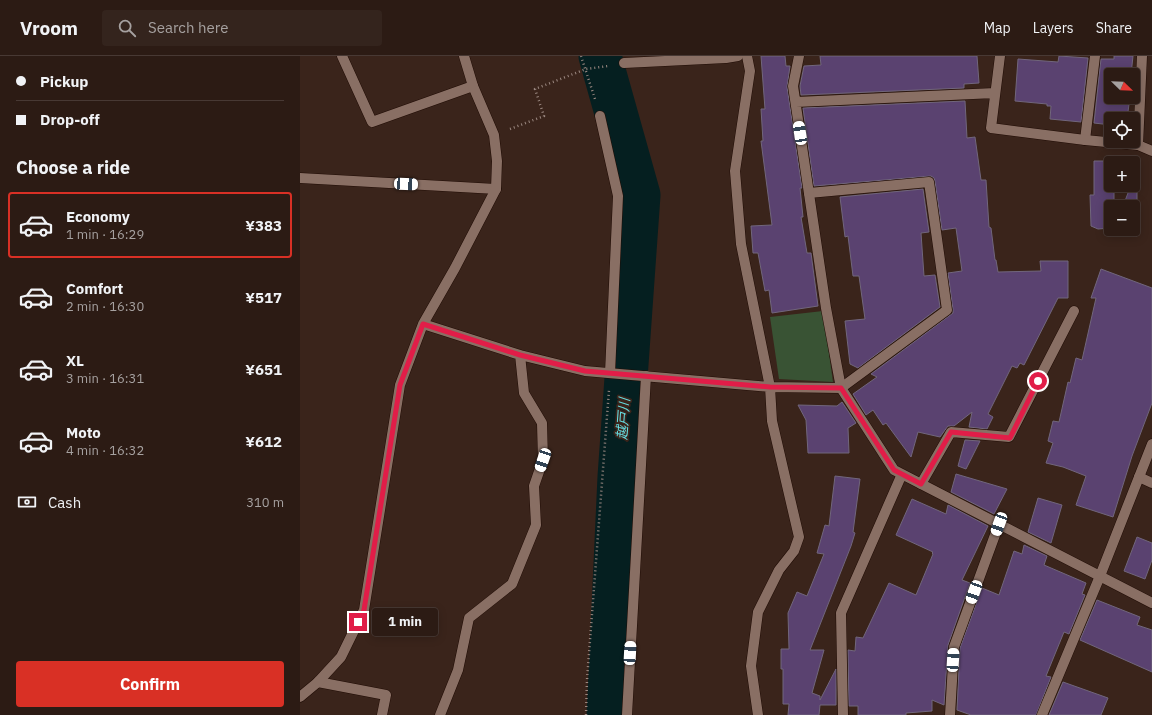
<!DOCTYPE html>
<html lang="en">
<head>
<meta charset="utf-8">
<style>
	body { margin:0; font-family:"IBM Plex Sans","Noto Sans JP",sans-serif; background:#34241d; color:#f1f3f6; height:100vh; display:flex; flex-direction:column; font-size:15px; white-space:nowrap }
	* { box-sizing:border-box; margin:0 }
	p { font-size:13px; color:#a6a1a0 }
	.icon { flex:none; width:22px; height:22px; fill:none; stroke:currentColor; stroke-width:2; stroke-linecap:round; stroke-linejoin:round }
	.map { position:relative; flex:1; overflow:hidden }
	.drawer { display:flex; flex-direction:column; background:#2c1b14; width:300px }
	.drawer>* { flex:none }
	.hud { display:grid; align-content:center; height:88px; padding:0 16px; background:#2c1b14 }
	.needle { width:26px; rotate:113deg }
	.tools { position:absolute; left:804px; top:12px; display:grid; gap:8px }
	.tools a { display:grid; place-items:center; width:36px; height:36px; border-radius:4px; background:#2c1b14; box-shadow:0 2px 10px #0003,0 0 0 1px #483934; font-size:20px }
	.end { position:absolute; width:18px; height:18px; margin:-9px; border:5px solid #e11d48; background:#fff; box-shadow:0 0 0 2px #fff }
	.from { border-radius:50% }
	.bubble { position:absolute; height:28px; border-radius:4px; background:#2c1b14; box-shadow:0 2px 10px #0003,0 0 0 1px #483934; font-size:13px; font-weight:800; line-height:28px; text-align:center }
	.car { position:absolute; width:12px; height:24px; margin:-12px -6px; border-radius:5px; box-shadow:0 0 3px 1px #0007; background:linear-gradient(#fff 24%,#345 0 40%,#fff 0 76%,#345 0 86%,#fff 0) }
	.hud b { display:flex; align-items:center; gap:14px; height:38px; font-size:15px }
	.hud b+b { border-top:1px solid #483934 }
	.hud i { width:10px; height:10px; background:#f1f3f6 }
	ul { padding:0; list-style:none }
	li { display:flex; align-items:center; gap:12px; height:66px; margin:0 8px 6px; padding:0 8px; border:2px solid transparent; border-radius:4px }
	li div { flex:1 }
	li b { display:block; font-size:15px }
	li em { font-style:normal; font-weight:800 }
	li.current { border-color:#d93025 }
	li>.icon { width:36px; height:36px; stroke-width:1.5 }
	h2 { padding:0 16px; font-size:18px; line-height:48px }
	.pay { display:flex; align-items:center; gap:10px; height:44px; padding:0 16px; font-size:15px }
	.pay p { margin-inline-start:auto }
	.action { display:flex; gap:8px; margin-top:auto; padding:8px 16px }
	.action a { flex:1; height:46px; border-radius:4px; background:#d93025; color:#fff; font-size:16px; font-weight:800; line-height:46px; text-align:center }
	header { display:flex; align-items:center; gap:24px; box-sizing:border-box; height:56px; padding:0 20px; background:#2c1b14; border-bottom:1px solid #483934 }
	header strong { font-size:19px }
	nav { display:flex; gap:22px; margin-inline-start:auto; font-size:14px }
	.search { width:280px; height:36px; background:#34241d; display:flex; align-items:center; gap:10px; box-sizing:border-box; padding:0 14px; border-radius:4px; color:#a6a1a0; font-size:15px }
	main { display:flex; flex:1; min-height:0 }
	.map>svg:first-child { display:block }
	.green { fill:#395334 }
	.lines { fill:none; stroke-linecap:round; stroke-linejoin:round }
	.river { stroke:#051f20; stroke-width:43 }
	.building { fill:#5a4270; stroke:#71667c }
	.lane-casing { stroke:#200c05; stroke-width:11 }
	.street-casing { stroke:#200c05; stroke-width:11 }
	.path { stroke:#9b8881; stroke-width:2.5; stroke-dasharray:1 3; stroke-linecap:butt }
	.lane { stroke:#896f64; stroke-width:10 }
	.street { stroke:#896f64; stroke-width:10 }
	.route { stroke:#e11d48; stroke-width:5 }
	.labels { text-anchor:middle; stroke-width:3.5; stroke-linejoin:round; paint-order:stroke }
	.water-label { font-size:14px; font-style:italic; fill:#65dee2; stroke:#3a241b }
</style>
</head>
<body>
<header>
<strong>Vroom</strong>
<div class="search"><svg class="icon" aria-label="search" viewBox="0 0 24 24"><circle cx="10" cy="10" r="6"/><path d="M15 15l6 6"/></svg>Search here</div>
<nav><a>Map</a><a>Layers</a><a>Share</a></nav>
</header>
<main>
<section class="drawer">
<div class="hud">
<b><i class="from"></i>Pickup</b>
<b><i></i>Drop-off</b>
</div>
<h2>Choose a ride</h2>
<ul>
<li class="current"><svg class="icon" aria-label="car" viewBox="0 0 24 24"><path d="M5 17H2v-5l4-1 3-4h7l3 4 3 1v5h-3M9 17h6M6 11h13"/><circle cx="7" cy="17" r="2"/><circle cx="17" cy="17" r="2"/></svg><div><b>Economy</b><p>1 min · 16:29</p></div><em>¥383</em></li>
<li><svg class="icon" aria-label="car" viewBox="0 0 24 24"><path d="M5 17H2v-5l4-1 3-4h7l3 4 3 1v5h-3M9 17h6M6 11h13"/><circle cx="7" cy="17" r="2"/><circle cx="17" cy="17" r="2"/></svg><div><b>Comfort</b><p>2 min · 16:30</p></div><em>¥517</em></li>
<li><svg class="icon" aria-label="car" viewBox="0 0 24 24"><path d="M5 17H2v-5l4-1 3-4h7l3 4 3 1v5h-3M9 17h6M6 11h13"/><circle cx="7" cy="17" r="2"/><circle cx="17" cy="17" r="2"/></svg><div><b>XL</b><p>3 min · 16:31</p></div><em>¥651</em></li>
<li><svg class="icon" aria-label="car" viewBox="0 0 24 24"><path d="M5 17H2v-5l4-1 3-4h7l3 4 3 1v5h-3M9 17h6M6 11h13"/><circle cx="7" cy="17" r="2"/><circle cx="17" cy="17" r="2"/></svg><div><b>Moto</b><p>4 min · 16:32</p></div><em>¥612</em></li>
</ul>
<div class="pay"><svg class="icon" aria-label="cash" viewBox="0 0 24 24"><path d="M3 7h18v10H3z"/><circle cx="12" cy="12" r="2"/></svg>Cash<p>310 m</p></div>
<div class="action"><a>Confirm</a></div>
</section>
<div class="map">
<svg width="852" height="659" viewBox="0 0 852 659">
	<rect width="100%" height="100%" fill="#3a241b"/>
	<path class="green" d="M523 255 533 326 479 323 470 261Z"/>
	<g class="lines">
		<path class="river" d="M300 0 339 139 319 421 308 659"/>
	</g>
	<path class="building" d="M461 0H485L486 10H490L487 31 502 132H500L503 161H501L507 197H511L518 250 472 257 469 234 465 235 458 197H453L451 170 472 169 461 85H463L461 53H465Z
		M520 0H677L679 27 664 28V32L501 39 500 30 504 10 521 9Z
		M759 0 788 2 781 66 750 63 751 50H747V48L715 45 718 3 758 6Z
		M814 0H833L831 19H811V41H830L827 63H811V69L794 67 801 3H814Z
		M665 45 667 82 675 81 681 124H686L689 171 691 172 695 204H696L698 216 741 215 740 205H768V242H758L724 309 720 307 717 312 712 310 688 358 693 361 687 373 669 371 672 356 654 370H648L640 381 618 376 611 401 586 367 583 369 573 354 566 359 553 338 577 321 571 318 653 257V253L648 217 662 215 656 172 642 174 635 125 634 122 631 120 514 130 503 52Z
		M794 105H814V107H811V129H814V146L825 145 831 129H833L835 120 837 121V180H813L816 173H833V151H811V172L798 173 791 170 790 139H794Z
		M623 133 629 176 621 177 624 220 635 219 640 251 558 312 550 308 545 265 565 263 559 220H553L548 180 545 181 540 141Z
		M801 213 852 232V347L832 400 813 461 776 449 786 420 763 411 746 407 753 387 748 385 753 365 759 366 768 326 770 327 776 302 782 304 796 242H791Z
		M542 346 556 367 548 372 549 397H508L506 364 498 349 537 350Z
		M665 384 680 385 666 413 658 410Z
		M656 418 707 433 694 458 651 436Z
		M535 420 560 423 553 476 555 477 551 490 510 594H524L512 637 520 640V644L536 613V649H520L519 659H488L489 648H483V613H481V593H489L488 557 497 536 507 540 524 498 517 497 525 469 529 470Z
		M738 442 762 449 751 487 728 476Z
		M612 443 646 458 648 449 688 470 662 524 670 527 648 589 644 649 632 644V655L606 657V659H558V650H549L548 594 555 595 556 581 563 582 589 527 616 539 633 498 632 497 633 496 596 479Z
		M837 481 852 487V504L845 523 824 515Z
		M724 489 747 500 744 509 786 527 782 538 785 539 769 578 764 576 746 620 751 621 736 659H671L657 654 660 592 682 532 699 539 714 495 722 498Z
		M797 544 840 561 837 569 852 574V616L780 584Z
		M763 626 808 642 801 659H749Z"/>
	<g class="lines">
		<defs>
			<path id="lane" d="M42 0 72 66 173 30
				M842 0 838 89 852 95
				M324 7 426 2 438 0
				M300 60 318 140 310 317
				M785 84 795 0
				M0 122 196 133
				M509 137 629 126 647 254 541 332
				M839 421 852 427
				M621 428 651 376 709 381 774 255
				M18 626 86 639 82 659
				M327 659 346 320"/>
			<path id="street" d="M447 0 450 15 435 115 441 188 470 331 472 365 499 481 494 495 479 514 458 556 451 610 458 659
				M499 0 493 30 526 252 541 332 594 414 852 547
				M700 0 691 72 785 84 838 89
				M496 46 695 37
				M123 268 220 299 285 315 470 331 541 332
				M0 641 18 626 41 601 64 554 100 329 123 268 155 212 196 133 197 105 194 79 173 30 164 0
				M140 659 158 614 169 562 212 528 236 469 234 430 243 404 242 367 224 337 220 299
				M543 659 541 557 602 418
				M650 659 654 591 699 468
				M742 659 800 520 852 388"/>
		</defs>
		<use href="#lane" class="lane-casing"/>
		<use href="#street" class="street-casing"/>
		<path class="path" d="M281 0 295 43
			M210 73 244 60 235 33 286 13 308 10
			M286 659 287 624 309 334"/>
		<use href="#lane" class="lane"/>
		<use href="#street" class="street"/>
	</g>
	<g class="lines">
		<path class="route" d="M58 566 64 554 100 329 123 268 220 299 285 315 470 331 541 332 594 414 621 428 651 376 710 382 738 325"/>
	</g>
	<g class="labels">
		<g class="water-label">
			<text transform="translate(323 363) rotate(-86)" y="5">越戸川</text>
		</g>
	</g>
</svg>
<div class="tools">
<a><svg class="needle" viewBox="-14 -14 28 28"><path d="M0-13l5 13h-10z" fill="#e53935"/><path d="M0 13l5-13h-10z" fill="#a6a1a0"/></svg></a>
<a><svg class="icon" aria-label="locate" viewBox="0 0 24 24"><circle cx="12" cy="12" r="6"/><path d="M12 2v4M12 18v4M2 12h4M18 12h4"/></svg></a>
<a>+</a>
<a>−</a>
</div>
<i class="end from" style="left:738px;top:325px"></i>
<i class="end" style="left:58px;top:566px"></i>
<div class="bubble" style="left:72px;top:552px;width:66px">1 min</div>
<i class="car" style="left:500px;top:77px;rotate:351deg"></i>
<i class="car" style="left:106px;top:128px;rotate:93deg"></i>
<i class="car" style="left:243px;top:404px;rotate:199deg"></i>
<i class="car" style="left:699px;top:468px;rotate:200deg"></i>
<i class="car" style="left:674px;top:536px;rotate:200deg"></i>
<i class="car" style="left:330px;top:597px;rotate:3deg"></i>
<i class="car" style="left:653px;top:604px;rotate:3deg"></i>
</div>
</main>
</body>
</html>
